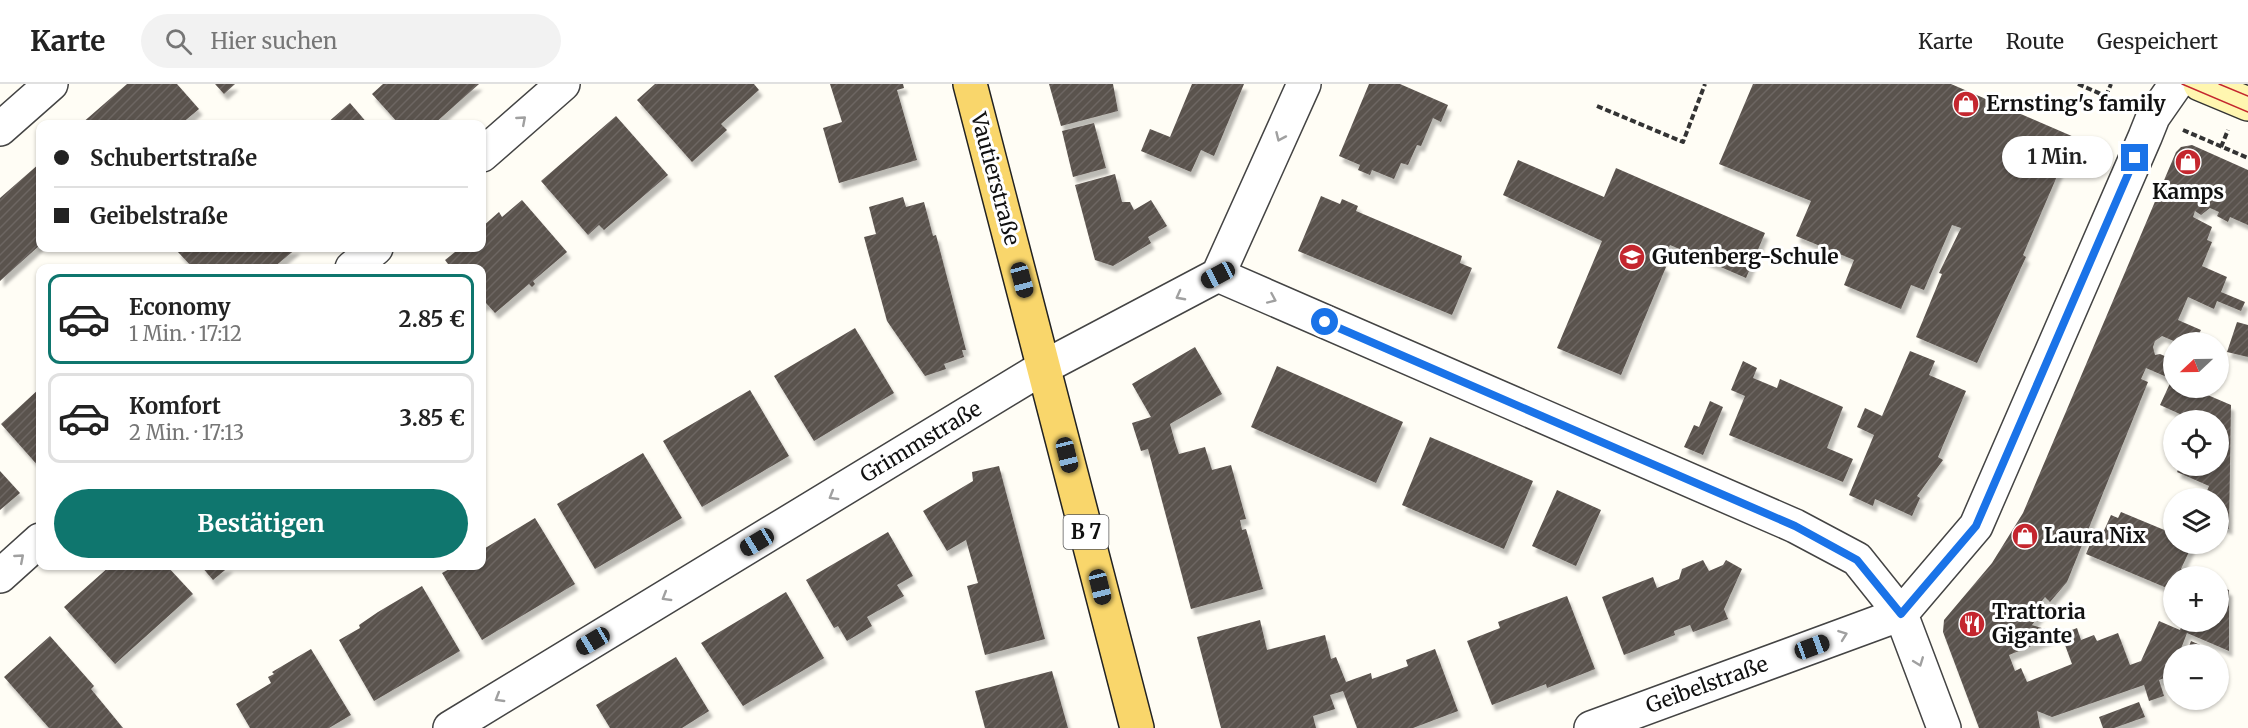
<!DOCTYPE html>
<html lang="de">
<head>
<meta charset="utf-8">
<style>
	body { margin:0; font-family:Merriweather,serif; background:#f2f2f2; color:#222; height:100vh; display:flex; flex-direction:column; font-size:22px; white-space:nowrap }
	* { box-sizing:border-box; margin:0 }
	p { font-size:20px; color:#767676 }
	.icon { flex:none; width:33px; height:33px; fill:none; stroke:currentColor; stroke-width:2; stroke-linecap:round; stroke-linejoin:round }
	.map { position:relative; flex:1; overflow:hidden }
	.panel { position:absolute; left:36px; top:180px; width:450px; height:306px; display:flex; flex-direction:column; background:#fff; border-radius:12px; box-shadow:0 2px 4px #0004 }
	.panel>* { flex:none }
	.top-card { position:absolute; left:36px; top:36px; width:450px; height:132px; border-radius:12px; box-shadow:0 2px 4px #0004; display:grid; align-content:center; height:132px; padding:0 18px; background:#fff }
	.needle { width:39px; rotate:248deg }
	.buttons { position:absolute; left:2163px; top:248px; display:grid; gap:12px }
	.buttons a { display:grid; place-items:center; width:66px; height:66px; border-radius:50%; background:#fff; box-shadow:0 2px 4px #0004; font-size:30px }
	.end { position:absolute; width:27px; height:27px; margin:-14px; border:8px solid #1a73e8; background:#fff; box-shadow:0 0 0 3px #fff }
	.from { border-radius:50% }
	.bubble { position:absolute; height:42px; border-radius:21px; background:#fff; box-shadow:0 2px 4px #0004; font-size:20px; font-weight:700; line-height:42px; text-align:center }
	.car { position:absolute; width:18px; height:36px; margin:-18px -9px; border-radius:8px; box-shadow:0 0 4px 2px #0007; background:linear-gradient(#222 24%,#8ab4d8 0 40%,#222 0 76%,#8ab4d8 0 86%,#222 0) }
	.top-card b { display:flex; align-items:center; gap:21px; height:57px; font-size:22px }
	.top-card b+b { border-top:2px solid #e0e0e0 }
	.top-card i { width:15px; height:15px; background:#222 }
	ul { padding:10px 0 0; list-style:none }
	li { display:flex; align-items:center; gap:18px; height:90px; margin:0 12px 9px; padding:0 6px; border:3px solid #e0e0e0; border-radius:12px }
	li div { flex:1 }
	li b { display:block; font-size:22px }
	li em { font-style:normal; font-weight:700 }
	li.current { border-color:#0f766e }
	li>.icon { width:54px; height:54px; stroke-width:1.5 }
	.button { display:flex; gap:12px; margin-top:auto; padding:12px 18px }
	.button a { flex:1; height:69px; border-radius:36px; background:#0f766e; color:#fff; font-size:24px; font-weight:700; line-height:69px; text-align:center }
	header { display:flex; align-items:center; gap:36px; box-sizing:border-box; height:84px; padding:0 30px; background:#fff; border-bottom:2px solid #e0e0e0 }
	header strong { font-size:28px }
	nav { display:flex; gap:33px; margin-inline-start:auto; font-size:21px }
	.search { width:420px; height:54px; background:#f2f2f2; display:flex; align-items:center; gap:15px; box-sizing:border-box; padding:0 21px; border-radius:33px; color:#767676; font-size:22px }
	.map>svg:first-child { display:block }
	.building { fill:url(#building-hatch); fill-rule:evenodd; filter:url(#shadow) }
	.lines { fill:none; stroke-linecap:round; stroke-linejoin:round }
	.street-casing { stroke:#444; stroke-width:36 }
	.secondary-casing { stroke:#333; stroke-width:36 }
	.primary-casing { stroke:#222; stroke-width:36 }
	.path { stroke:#333; stroke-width:4; stroke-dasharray:6 3; stroke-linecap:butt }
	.street { stroke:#fff; stroke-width:33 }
	.secondary { stroke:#fff6b0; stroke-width:33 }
	.primary { stroke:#f9d66b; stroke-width:33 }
	.tram { stroke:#c4262e; stroke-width:1.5 }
	.oneway { stroke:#a0a0a0 }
	.route { stroke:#1a73e8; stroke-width:8 }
	.labels { text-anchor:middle; stroke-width:6; stroke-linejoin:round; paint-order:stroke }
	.shield { fill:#fff; stroke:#585858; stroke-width:1.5 }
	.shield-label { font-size:20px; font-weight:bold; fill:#111 }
	.poi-label { font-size:21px; font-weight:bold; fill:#111; stroke:#fff; text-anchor:start }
	.street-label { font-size:21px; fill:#111; stroke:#fff }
</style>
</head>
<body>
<header>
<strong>Karte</strong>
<div class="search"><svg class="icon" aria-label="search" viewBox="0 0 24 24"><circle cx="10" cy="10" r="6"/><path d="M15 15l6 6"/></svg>Hier suchen</div>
<nav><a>Karte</a><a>Route</a><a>Gespeichert</a></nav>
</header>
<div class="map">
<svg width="2248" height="644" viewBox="0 0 2248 644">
	<defs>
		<pattern id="building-hatch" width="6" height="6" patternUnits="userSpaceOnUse" patternTransform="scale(1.5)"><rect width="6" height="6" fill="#5a524d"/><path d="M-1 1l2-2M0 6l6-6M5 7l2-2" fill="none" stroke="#6d6662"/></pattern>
		<filter id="shadow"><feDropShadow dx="3.5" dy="6" stdDeviation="1.5" flood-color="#0004"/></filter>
	</defs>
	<rect width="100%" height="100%" fill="#fffdf5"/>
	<path class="building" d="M127 0H177L199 25 181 40H81Z
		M215 0H235L224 10Z
		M383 0H479L434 40H399L372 10Z
		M655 0H754L759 6 721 40 727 46 692 78 637 16Z
		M830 0H903L904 4 897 6 917 76 839 99 823 44 842 38Z
		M1049 0H1113L1118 27 1061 42Z
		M1192 0H1244L1214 72 1201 66 1191 88 1141 67 1150 45 1170 53Z
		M1369 0H1400L1448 21 1441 38 1433 34 1421 62 1417 61 1408 81 1401 79 1394 95 1372 86 1370 91 1358 86 1360 81 1339 72Z
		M1753 0H1951L2074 53 2023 171 2026 173 1977 279 1916 253 1942 190 1939 189 1961 144 1952 141 1924 206 1911 201 1901 225 1844 201 1854 176 1796 152 1811 117 1719 80Z
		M350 19 368 40H326Z
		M616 32 668 91 604 146 599 141 588 151 541 97Z
		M1094 39 1106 84 1073 93 1062 47Z
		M2192 61 2248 86V141L2230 133 2228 138 2217 132 2219 128 2210 124 2201 131 2195 127 2193 133 2212 143 2207 156 2212 158 2202 182 2227 193 2221 208 2245 218 2241 227 2217 217 2214 225 2188 213 2178 236 2201 246 2195 258H2176L2162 252 2155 257 2153 263 2155 271 2160 270 2174 276 2169 294 2146 284 2141 295 2148 298 2067 498 2050 518 2045 513 2038 522 2043 527 2032 541 2061 550 2077 544 2081 556 2094 551 2097 557 2118 549 2130 581 2141 577 2159 537 2180 546 2184 537 2204 542 2206 537H2218V502L2229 506V567L2187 549 2179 570H2174V583L2170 592 2159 596 2164 612 2149 617 2144 601 2052 633 2037 627 2040 644H1979L1943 548 1944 536 1992 479 2023 429 2176 68 2181 63ZM2061 550 2072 580 2027 598 2021 584 2015 587 2009 571Z
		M1518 76 1604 113 1616 84 1765 149 1746 194 1670 161 1661 180 1666 183 1621 291 1557 264 1602 157 1503 111Z
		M40 79V161L0 197V114Z
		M1115 90 1122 118H1130L1134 126 1151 116 1167 142 1148 153 1151 159 1113 182 1095 176 1075 101Z
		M1321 112 1340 120 1342 115 1358 122 1356 127 1462 172 1460 179 1472 184 1452 231 1298 167Z
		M903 113 906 123 924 118 933 152 936 151 966 266H962L964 273 944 280 946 285 925 292 887 237 864 153 876 150 869 123Z
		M522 116 567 168 533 197 535 200 532 203 529 200 495 229 486 219 484 222 482 219V184H451L445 176 460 164H482V154L486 150 482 143 499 128 502 133Z
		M181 164H297L273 184H193L177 167Z
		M2237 238 2248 241V273L2227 268Z
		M855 244 894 309 814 357 774 292Z
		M1195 263 1222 310 1170 340 1175 358 1179 370 1205 363 1212 386 1231 381 1246 435 1240 436 1242 446 1246 445 1263 505 1191 525 1148 365 1141 367 1132 339 1151 333 1132 300Z
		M1910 267 1935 277 1929 291 1966 307 1938 373 1943 376 1917 412 1920 414 1912 432 1875 415 1873 422 1849 411 1874 351 1857 343 1865 324 1882 332Z
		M1743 277 1757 284 1753 294 1777 304 1780 295 1843 323 1827 364 1853 375 1843 398 1729 351 1745 312 1731 306Z
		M1277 282 1403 338 1376 399 1251 343Z
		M2172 295 2174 303H2189L2231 321 2229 445 2218 440V414H2204L2209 402 2177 388 2180 381H2218V336H2193L2160 321Z
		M40 304V384L1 340Z
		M750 306 789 372 702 423 663 357Z
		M1710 317 1723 323 1703 371 1684 363 1694 341 1699 343Z
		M1430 353 1533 397 1504 465 1402 421Z
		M643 369 682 434 595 485 557 420Z
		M999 382 1045 555 985 571 967 502 978 499 966 456 947 467 923 427 973 397 972 388Z
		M0 387 20 409 0 426Z
		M1557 406 1601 426 1576 482 1532 462Z
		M2121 428 2174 450V459H2193L2181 485 2197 492H2174V507L2086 470 2091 458 2095 460 2099 450 2102 451 2111 431 2118 434Z
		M535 434 575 500 482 556 442 489 455 482H482V466Z
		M888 448 913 492 897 501 904 512 867 533 872 542 847 557 838 542 834 544 806 496Z
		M1703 476 1709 487 1723 481 1726 476 1742 485 1724 525 1728 535 1693 548 1690 541 1674 547 1675 551 1624 571 1602 513 1653 493 1657 504 1679 495 1682 485Z
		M110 482H167L193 510 115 580 64 523Z
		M201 482H230L213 496Z
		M422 502 460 567 374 617 339 556 360 544 359 541 378 528Z
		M786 508 824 574 743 622 701 559Z
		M1567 512 1595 585 1547 604 1546 600 1492 621 1467 557 1500 544 1498 538Z
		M1260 536 1267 566 1325 551 1331 575 1336 573 1346 598 1371 589 1372 595 1408 582 1406 576 1435 565 1458 627 1413 644H1357L1343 607 1330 611 1335 625 1313 632 1316 644H1221L1197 553Z
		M50 552 94 602 91 605 123 644H49L4 593Z
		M2191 557 2212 566 2211 570H2186Z
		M311 565 351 631 329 644H250L236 620 271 599 268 593 274 590 272 588Z
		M676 573 709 627 682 644H610L596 621Z
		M1052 587 1068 644H985L975 607Z
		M2139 618 2145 633 2114 644H2103L2099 633Z"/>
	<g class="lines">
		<defs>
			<path id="street" d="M0 45 51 0
				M482 71 563 0
				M352 184 376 164
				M1218 191 1795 442 1857 475 1901 530 1944 644
				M0 492 40 456
				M450 644 1044 283 1218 191 1304 0
				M1591 644 1901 530 1976 442 2145 53 2153 33 2176 0"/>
			<path id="secondary" d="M2200 0 2248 20"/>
			<path id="primary" d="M970 0 1137 644"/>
		</defs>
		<use href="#street" class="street-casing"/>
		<use href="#secondary" class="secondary-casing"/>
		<use href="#primary" class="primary-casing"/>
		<path class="path" d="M2078 0 2124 20
			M2106 12 2111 0
			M1597 22 1683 58 1705 0
			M2183 46 2248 74
			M2221 63 2228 46"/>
		<use href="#street" class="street"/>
		<use href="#secondary" class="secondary"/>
		<use href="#primary" class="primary"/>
		<path class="tram" d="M2182 0 2248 28
			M2219 0 2248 12"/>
	</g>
	<defs><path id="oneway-chevron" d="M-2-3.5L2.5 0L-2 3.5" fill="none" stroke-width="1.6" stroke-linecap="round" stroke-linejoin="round" transform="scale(1.5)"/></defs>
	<g class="oneway">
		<use href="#oneway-chevron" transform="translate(522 36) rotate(-41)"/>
		<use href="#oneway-chevron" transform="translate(1280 53) rotate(114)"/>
		<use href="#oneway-chevron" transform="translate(1180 212) rotate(152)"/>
		<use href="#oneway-chevron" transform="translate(1272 215) rotate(24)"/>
		<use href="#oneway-chevron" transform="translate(833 412) rotate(149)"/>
		<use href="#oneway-chevron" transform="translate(20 474) rotate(-41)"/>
		<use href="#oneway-chevron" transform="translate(666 513) rotate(149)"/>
		<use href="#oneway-chevron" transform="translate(1843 551) rotate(-20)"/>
		<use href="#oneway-chevron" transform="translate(1919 578) rotate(69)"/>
		<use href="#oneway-chevron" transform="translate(499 614) rotate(149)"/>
	</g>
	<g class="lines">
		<path class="route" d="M1325 238 1795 442 1857 476 1901 530 1976 442 2135 74"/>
	</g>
	<defs>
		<symbol id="shop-disc" viewBox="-11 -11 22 22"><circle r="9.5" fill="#c4262e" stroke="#fff"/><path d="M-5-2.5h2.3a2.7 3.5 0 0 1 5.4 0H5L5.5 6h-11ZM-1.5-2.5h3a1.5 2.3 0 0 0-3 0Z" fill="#fff"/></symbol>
		<symbol id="school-disc" viewBox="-11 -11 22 22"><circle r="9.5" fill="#c4262e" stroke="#fff"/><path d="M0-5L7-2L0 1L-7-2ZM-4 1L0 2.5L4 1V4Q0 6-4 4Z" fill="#fff"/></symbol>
		<symbol id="restaurant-disc" viewBox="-11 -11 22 22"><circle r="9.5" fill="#c4262e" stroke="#fff"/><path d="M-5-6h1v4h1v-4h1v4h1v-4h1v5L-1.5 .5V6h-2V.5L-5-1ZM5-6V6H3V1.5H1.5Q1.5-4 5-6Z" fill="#fff"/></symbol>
	</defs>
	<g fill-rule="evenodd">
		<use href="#shop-disc" x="1951" y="5" width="30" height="30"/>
		<use href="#shop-disc" x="2173" y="63" width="30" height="30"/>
		<use href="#school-disc" x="1617" y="158" width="30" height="30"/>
		<use href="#shop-disc" x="2010" y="437" width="30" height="30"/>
		<use href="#restaurant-disc" x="1957" y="525" width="30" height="30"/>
	</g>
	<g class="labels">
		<rect class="shield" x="1063.5" y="431" width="45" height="34" rx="4.5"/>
		<g class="shield-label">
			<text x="1086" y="455">B 7</text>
		</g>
		<g class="poi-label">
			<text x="1986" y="27">Ernsting's family</text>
			<text x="2188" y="115" text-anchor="middle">Kamps</text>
			<text x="1652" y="180">Gutenberg-Schule</text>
			<text x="2044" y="459">Laura Nix</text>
			<text x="1992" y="535">Trattoria<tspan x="1992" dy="24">Gigante</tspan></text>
		</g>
		<g class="street-label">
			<text transform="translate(995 95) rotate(75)" y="7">Vautierstraße</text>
			<text transform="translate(921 358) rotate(-31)" y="7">Grimmstraße</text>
			<text transform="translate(1707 601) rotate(-20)" y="7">Geibelstraße</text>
		</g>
	</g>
</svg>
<div class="buttons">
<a><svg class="needle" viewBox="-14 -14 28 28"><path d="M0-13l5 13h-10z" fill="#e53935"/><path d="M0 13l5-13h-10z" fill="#767676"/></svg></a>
<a><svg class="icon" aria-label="locate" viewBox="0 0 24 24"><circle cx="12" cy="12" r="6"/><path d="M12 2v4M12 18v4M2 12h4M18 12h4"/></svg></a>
<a><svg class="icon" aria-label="layers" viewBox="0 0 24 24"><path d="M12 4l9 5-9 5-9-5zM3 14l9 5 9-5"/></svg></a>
<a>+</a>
<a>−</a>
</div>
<i class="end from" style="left:1325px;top:238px"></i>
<i class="end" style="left:2135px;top:74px"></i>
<div class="bubble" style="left:2002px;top:52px;width:111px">1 Min.</div>
<i class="car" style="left:1218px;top:191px;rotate:242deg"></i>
<i class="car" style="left:1022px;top:196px;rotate:165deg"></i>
<i class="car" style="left:1067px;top:371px;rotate:166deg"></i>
<i class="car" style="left:757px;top:458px;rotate:239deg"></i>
<i class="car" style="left:1100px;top:503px;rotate:166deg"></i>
<i class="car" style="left:593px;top:557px;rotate:239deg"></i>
<i class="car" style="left:1812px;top:563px;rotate:70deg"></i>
<div class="top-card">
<b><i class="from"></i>Schubertstraße</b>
<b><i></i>Geibelstraße</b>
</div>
<section class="panel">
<ul>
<li class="current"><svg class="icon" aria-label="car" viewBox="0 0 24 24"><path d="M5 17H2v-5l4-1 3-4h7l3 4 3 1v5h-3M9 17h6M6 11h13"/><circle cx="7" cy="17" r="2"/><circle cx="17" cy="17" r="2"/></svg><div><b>Economy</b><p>1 Min. · 17:12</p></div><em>2.85 €</em></li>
<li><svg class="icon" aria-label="car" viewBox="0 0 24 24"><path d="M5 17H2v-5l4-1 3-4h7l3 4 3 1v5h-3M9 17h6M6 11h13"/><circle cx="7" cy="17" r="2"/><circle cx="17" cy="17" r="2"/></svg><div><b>Komfort</b><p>2 Min. · 17:13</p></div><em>3.85 €</em></li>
</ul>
<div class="button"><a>Bestätigen</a></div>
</section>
</div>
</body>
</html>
